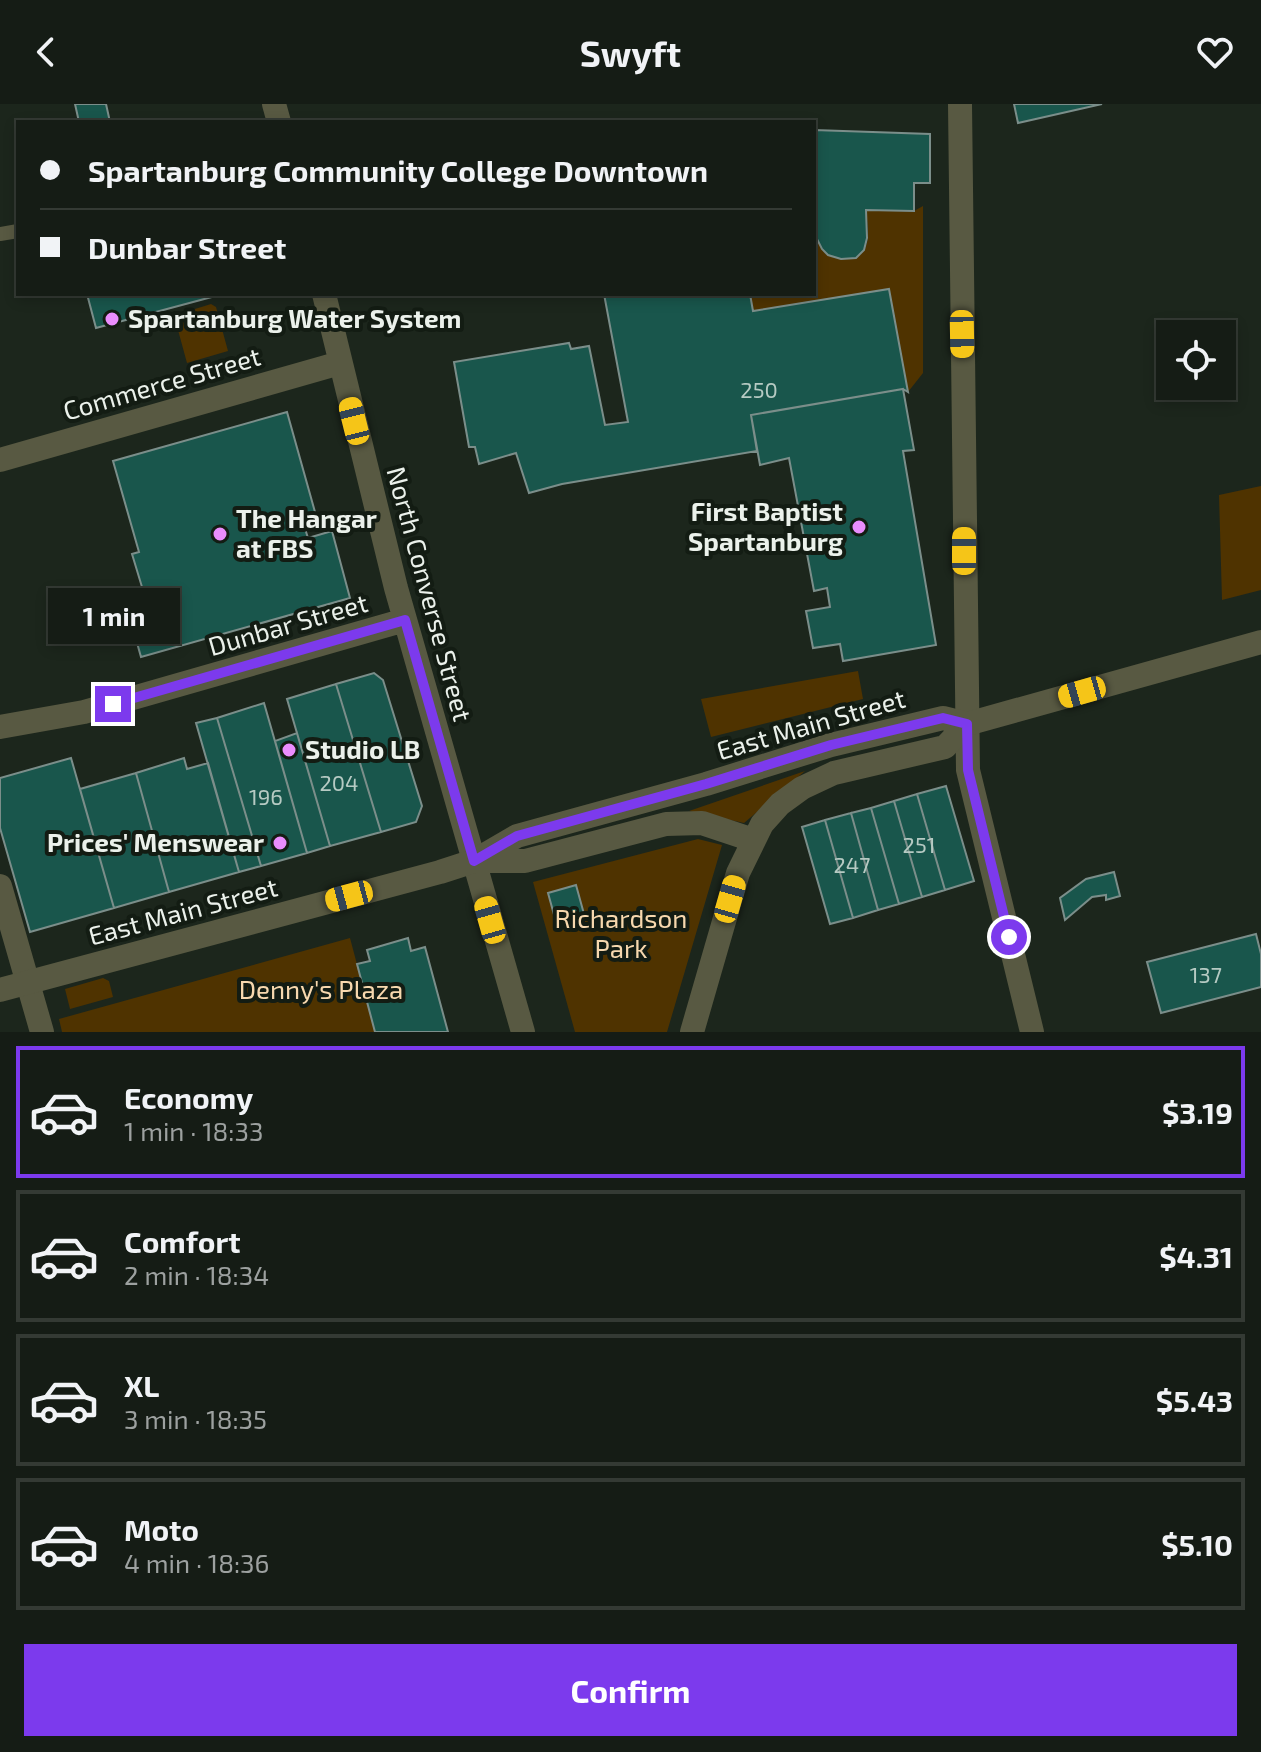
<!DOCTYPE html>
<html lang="en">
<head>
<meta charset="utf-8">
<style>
	body { margin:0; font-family:"Exo 2",sans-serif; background:#222922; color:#f1f3f6; height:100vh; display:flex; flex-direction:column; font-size:30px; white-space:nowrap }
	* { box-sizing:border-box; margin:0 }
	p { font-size:26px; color:#9da1a0 }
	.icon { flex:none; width:44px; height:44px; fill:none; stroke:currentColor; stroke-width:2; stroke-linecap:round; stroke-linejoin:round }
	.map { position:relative; height:928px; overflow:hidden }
	.drawer { display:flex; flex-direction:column; background:#151c15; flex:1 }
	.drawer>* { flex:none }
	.guide { position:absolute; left:16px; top:16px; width:800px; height:176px; border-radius:0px; box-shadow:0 4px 12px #0003,0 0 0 2px #343a34; display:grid; align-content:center; height:176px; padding:0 24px; background:#151c15 }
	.controls { position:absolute; left:1156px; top:216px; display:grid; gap:16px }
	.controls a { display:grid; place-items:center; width:80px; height:80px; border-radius:0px; background:#151c15; box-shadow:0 4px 12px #0003,0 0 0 2px #343a34; font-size:40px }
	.end { position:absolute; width:36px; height:36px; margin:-18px; border:10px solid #7c3aed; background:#fff; box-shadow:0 0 0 4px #fff }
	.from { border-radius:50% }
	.bubble { position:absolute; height:56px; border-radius:0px; background:#151c15; box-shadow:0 4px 12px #0003,0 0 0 2px #343a34; font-size:26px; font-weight:700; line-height:56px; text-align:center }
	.car { position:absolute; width:24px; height:48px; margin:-24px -12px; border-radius:10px; box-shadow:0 0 6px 2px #0007; background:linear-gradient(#f5c518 24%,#345 0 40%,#f5c518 0 76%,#345 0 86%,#f5c518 0) }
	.guide b { display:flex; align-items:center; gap:28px; height:76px; font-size:30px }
	.guide b+b { border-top:2px solid #343a34 }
	.guide i { width:20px; height:20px; background:#f1f3f6 }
	ul { padding:14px 0 0; list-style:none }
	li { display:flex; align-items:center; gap:24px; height:132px; margin:0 16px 12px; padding:0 8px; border:4px solid #343a34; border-radius:0px }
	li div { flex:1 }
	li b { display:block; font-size:30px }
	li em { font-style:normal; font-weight:700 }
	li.active { border-color:#7c3aed }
	li>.icon { width:72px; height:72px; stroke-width:1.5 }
	.action { display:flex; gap:16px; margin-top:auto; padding:16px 24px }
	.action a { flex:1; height:92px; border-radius:0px; background:#7c3aed; color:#fff; font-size:32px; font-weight:700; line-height:92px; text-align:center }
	header { display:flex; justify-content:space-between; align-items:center; height:104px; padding:0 24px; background:#151c15; font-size:36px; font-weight:700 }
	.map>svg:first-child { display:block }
	.green { fill:#4f3300 }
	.building { fill:#19564c; stroke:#7b8e8a; stroke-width:2 }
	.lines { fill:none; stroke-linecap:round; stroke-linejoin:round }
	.service { stroke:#585942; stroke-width:14 }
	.minor { stroke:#585942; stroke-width:24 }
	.tertiary { stroke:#585942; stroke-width:24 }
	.route { stroke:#7c3aed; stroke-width:10 }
	.poi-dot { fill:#ea8dfd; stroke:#131c13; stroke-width:3 }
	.labels { text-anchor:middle; stroke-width:8; stroke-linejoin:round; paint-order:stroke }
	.number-label { font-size:22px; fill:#b6cac3 }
	.poi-label { font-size:26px; font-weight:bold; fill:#ebf1eb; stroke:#131c13; text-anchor:start }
	.street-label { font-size:26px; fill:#ebf1eb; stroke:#131c13 }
	.park-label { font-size:26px; fill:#f7d8ae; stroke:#131c13 }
</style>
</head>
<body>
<header><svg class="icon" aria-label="back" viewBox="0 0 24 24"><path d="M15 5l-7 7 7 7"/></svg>Swyft<svg class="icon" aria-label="heart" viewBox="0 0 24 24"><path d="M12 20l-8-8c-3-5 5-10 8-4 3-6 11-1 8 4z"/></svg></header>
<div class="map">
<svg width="1261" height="928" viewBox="0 0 1261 928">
	<rect width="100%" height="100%" fill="#1c261c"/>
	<path class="green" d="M923 102V269L908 288 889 185 753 207 750 190H814V135H817C820 141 822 148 828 151 839 157 858 157 864 146 871 135 867 117 866 106L914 107Z
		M211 200 216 203 228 247 187 259 175 215 183 213 182 209Z
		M1261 382V486L1222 496 1219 391Z
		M858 567 863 595 711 633 701 595Z
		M805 667 744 719 689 707Z
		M698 735 722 741 667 928H575L533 778Z
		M350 834 375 928H62L59 915Z
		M103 874 109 877 113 893 70 905 65 885Z"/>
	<path class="building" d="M75 0H106L110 18H79Z
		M1014 0H1102L1018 19Z
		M814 26 930 30V79H914V107L866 106 867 134 864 146 856 154 841 155 828 151 822 145 817 135H814Z
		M889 185 908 288 903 285 751 311 757 347 562 380 529 389 516 349 479 360 475 343H469L454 258 569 239 571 245 589 242 605 321 628 318 604 190H750L753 207Z
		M87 190H223L96 224Z
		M903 285 914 346 903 347 936 541 843 557 840 540 813 544 806 507 830 503 827 484 814 487 789 354 760 361 751 311Z
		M287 308 315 408 301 412 308 434 332 427 350 494 141 553 123 489 142 483 132 450 139 448 113 357Z
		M374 569 383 576 422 702 416 718 381 728 336 580Z
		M336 580 381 728 330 742 287 595Z
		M264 599 307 749 261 762 217 614Z
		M217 614 261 762 239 768 196 619Z
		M297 629 330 742 307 749 275 637Z
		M71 654 114 804 30 828 0 724V674Z
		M184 654 187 665 208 659 239 768 169 788 136 669Z
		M136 669 169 788 114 804 80 685Z
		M946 682 974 777 945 786 917 690Z
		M917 690 945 786 922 793 894 697Z
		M894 697 922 793 899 800 871 704Z
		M871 704 899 800 878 806 851 709Z
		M851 709 878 806 853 814 825 716Z
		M825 716 853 814 830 820 802 723Z
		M1114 768 1120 792 1106 796V791L1092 793 1065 816 1060 794 1086 775Z
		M576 781 584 810 556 818 548 789Z
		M1256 830 1261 850V883L1161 909 1147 858Z
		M408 834 411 847 425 843 448 928H375L357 860 370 857 367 846Z"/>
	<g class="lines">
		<path class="service" d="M0 130 18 127"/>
		<path class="minor" d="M274 0 279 18
			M960 0 968 666 1032 928
			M324 190 396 484 523 928
			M0 356 340 259
			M0 623 84 608 405 516
			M0 782 42 928"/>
		<path class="tertiary" d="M476 757H525L666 720 702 719 753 736
			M0 886 440 768 474 757 517 732 706 680 831 641 943 614 967 620 1261 538
			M692 928 738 769 762 720 780 700 802 684 834 669 945 643 967 620"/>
	</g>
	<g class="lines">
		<path class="route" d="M113 600 405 516 474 757 517 732 706 680 831 641 943 614 967 620 968 666 1009 833"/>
	</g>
	<g class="poi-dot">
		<circle cx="112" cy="215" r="8"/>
		<circle cx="859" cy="423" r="8"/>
		<circle cx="220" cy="430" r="8"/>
		<circle cx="289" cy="646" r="8"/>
		<circle cx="280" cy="739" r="8"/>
	</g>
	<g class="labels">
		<g class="number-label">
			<text x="759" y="294">250</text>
			<text x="339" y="687">204</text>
			<text x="266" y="701">196</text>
			<text x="919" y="749">251</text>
			<text x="852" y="769">247</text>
			<text x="1206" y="879">137</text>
		</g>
		<g class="poi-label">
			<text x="128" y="224">Spartanburg Water System</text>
			<text x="843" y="417" text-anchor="end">First Baptist<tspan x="843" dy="30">Spartanburg</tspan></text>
			<text x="236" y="424">The Hangar<tspan x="236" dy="30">at FBS</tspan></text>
			<text x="305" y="655">Studio LB</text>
			<text x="264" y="748" text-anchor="end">Prices' Menswear</text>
		</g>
		<g class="street-label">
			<text transform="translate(162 280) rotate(-16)" y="9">Commerce Street</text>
			<text transform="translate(429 490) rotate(75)" y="9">North Converse Street</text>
			<text transform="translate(288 521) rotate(-16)" y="9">Dunbar Street</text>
			<text transform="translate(811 621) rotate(-16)" y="9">East Main Street</text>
			<text transform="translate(183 808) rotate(-15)" y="9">East Main Street</text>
		</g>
		<g class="park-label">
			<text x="621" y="824">Richardson<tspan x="621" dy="30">Park</tspan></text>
			<text x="321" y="895">Denny's Plaza</text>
		</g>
	</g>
</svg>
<div class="controls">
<a><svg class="icon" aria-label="locate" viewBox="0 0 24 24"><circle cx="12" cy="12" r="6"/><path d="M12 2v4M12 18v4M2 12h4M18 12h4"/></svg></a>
</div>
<i class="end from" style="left:1009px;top:833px"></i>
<i class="end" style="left:113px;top:600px"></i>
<div class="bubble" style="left:48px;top:484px;width:132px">1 min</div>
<i class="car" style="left:962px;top:230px;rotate:179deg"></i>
<i class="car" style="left:354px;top:317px;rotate:346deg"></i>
<i class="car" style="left:964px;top:447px;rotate:0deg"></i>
<i class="car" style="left:1082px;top:588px;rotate:254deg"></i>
<i class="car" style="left:349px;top:792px;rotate:255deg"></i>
<i class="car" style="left:730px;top:795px;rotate:16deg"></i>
<i class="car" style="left:490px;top:816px;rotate:344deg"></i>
<div class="guide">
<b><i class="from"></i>Spartanburg Community College Downtown</b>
<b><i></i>Dunbar Street</b>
</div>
</div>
<section class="drawer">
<ul>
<li class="active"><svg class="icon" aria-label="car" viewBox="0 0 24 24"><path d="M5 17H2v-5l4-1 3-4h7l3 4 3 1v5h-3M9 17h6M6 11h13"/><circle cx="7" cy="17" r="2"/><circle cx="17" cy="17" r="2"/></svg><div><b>Economy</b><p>1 min · 18:33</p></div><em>$3.19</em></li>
<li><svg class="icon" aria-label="car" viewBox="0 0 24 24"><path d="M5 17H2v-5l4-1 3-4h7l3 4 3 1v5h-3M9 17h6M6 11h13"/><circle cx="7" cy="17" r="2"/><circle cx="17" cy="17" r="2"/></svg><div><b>Comfort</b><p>2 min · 18:34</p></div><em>$4.31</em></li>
<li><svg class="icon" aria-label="car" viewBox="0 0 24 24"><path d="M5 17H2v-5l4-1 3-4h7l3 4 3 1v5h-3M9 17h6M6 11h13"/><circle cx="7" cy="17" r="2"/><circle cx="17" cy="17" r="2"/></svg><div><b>XL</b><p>3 min · 18:35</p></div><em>$5.43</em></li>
<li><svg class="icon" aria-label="car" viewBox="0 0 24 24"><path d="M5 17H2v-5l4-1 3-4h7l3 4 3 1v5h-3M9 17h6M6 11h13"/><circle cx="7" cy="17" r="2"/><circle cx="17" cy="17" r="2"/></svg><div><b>Moto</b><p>4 min · 18:36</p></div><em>$5.10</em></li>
</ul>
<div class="action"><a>Confirm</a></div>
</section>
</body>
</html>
